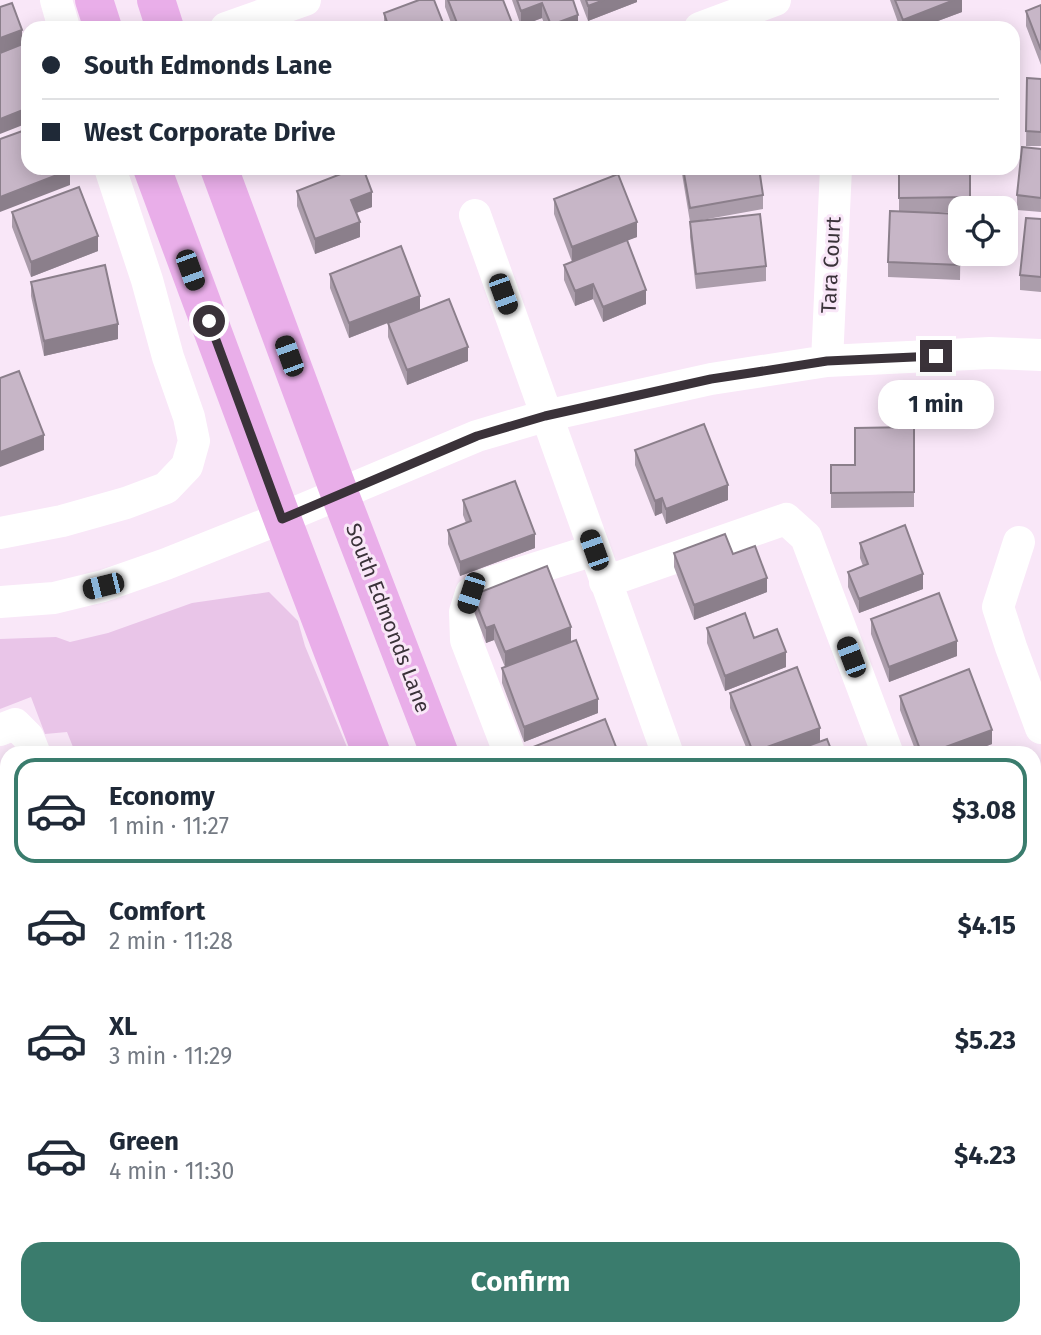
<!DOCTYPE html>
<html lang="en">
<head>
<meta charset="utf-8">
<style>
	body { margin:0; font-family:"Fira Sans",sans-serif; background:#f2f2f3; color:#1f2937; height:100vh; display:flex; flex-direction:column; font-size:26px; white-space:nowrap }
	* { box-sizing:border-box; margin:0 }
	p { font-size:23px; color:#747a83 }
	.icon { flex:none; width:38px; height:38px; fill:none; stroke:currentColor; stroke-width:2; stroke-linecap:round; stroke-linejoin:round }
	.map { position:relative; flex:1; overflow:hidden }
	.panel { position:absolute; left:0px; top:746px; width:1041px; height:590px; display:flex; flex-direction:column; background:#fff; border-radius:21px 21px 0 0; box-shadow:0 4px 18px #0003 }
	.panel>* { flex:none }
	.banner { position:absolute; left:21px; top:21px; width:999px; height:154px; border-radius:21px; box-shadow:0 4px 18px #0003; display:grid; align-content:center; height:154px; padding:0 21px; background:#fff }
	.controls { position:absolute; left:948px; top:196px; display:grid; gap:14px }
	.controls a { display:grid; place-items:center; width:70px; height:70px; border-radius:14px; background:#fff; box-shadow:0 4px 18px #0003; font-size:35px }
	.end { position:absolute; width:32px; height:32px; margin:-16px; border:9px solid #3a3239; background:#fff; box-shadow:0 0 0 4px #fff }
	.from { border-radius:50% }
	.bubble { position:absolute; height:49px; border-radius:21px; background:#fff; box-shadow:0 4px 18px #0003; font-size:23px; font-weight:700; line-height:49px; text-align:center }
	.car { position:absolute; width:21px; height:42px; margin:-21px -10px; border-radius:9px; box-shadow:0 0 5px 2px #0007; background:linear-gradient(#222 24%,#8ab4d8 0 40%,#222 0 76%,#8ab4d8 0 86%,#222 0) }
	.banner b { display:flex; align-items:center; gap:24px; height:66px; font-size:26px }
	.banner b+b { border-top:2px solid #e0e1e3 }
	.banner i { width:18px; height:18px; background:#1f2937 }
	ul { padding:12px 0 0; list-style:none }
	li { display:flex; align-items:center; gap:21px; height:105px; margin:0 14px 10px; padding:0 7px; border:4px solid transparent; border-radius:21px }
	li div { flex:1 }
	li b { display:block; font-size:26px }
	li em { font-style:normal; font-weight:700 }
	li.selected { border-color:#3a7c6d }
	li>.icon { width:63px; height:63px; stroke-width:1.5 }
	.cta { display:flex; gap:14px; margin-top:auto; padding:14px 21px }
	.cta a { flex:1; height:80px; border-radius:21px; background:#3a7c6d; color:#fff; font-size:28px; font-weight:700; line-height:80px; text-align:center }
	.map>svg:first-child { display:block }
	.green { fill:#e9c5e8 }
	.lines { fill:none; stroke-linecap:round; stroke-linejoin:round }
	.minor { stroke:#fff; stroke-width:32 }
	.major { stroke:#e9aee9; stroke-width:38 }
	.wall { fill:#ab9dab }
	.shaded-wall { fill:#8b7f8b }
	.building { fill:#c7b6c7; stroke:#8b7f8b; stroke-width:2 }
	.route { stroke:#3a3239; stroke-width:9 }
	.labels { text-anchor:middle; stroke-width:6; stroke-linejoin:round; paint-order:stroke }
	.street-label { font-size:21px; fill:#3a3239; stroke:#f9e7f8 }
</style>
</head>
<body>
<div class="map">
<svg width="1041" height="1335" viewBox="0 0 1041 1335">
	<rect width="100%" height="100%" fill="#f9e7f8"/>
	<path class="green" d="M269 592 298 621 305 646 349 752H75L67 732 45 734 31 697 0 709V639L56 637 70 642 108 633 192 603Z
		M439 1328H582L584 1335H441Z"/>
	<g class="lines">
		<path class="minor" d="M56 0 64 28
			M226 28 305 0
			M700 28 775 0
			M475 215 667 752
			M827 361 836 168
			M0 533 62 521 126 503 166 488 187 466 194 441 189 417 168 357 147 280 110 168
			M1019 542 998 607 1011 647 1041 728
			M605 582 786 519 806 537 887 752
			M0 602 54 598 103 586 166 564 282 518 477 436 545 416 711 379 827 361 990 353 1041 355
			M0 730 15 724 28 737 34 752
			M509 752 466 640 465 612 471 593 486 584 594 550
			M0 1044 7 1042
			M1034 1144 1041 1161
			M1034 1301 1041 1299
			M422 1328 424 1335
			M875 1328 878 1335
			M321 1335 328 1328
			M947 1335 964 1328"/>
		<path class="major" d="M94 0 103 28
			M156 0 165 28
			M152 168 282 518 371 752
			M219 168 339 492 439 752
			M592 1328 595 1335
			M661 1328 663 1335"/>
	</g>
	<path class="wall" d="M445 0H503L514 28H453L445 7Z
		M512 0H573L578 28H546L542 18 521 26Z
		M580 0H637V2L588 21Z
		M890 0H962V12L919 28H900Z
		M1041 5V65L1026 26V11Z
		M384 13 445 28H384Z
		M1027 78 1041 79V146H1026Z
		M1041 149V212L1017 210V195Z
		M681 168H759L763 195V209L691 222 766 266V281L696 289 690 237V222Z
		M899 168H970V208H961V212H919L961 214 960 280 888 277V262L899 212Z
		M297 191 372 207 356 213 360 237 315 254 297 206Z
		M554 199 637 237 627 240 646 304 603 322 593 299 575 306 564 280V265L624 241 572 262 554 214Z
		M12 212 98 251 31 277 12 227Z
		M1041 219V292L1020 290V275Z
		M330 274 420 310 468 361 407 385 388 337V323L349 338 330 288Z
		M31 282 118 339 44 356 31 296Z
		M914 427V507L831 508V465H855Z
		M635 450 728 500 666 524 662 513 655 516 635 465Z
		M463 500 535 548 460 576 448 544V530L466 523 463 515Z
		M860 543 923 589 859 613 848 587V572L863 566 860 558Z
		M674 553 733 554 767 592 694 620 674 567Z
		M473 595 571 642 598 713 524 742 502 683V668L505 667 494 640 486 643 473 609Z
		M871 619 957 656 889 682 871 634Z
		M707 628 754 638 786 667 725 691 707 643Z
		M730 693 820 741 832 752H748L730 708Z
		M900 696 992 744 971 752H916L900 710Z
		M1041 992V1041H1039L1034 1029V994Z
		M758 1328H834V1332L825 1335H760Z"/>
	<path class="shaded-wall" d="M604 0H637V2L588 21V6Z
		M954 0H962V12L919 28H903V20Z
		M542 3V18L521 26V11Z
		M578 15V28H551V25Z
		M22 30V45L0 53V38Z
		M28 108V123L0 134V119Z
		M70 170V185L0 212V197Z
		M372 192V207L351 215V200Z
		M360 222V237L315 254V239Z
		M637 222V237L572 262V247Z
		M98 236V251L31 277V262Z
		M593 284V299L575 306V291Z
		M646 290V304L603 322V307Z
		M420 296V310L349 338V323Z
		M118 324V339L44 356V341Z
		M468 347V361L407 385V370Z
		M44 435V450L0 467V452Z
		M728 485V500L666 524V509Z
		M662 498V513L655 516V501Z
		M535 534V548L460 576V562Z
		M923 574V589L859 613V599Z
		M767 578V592L694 620V605Z
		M494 625V640L486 643V628Z
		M571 627V642L505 667V652Z
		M957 641V656L889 682V667Z
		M786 652V667L725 691V676Z
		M598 699V713L524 742V727Z
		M820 728V742L794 752H755Z
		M992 730V744L971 752H932Z
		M1041 886V900L1034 903V888Z
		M1041 969V984L1034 987V972Z
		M1041 1026V1041H1039V1027Z
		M7 1153V1174L0 1177V1155Z
		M804 1328H834V1332L825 1335H787Z"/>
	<path class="building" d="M419 0H434L445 28H389L384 13Z
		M448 0H503L514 28H483L481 25 473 28H459Z
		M517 0H573L578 15 551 25 542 3 521 11Z
		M586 0H604L588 6Z
		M895 0H954L903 20Z
		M12 3 22 30 0 38V7Z
		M1041 5V50L1026 11Z
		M371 23 373 28H357Z
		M25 43 28 50V108L0 119V53Z
		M1027 78 1041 79V132L1026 131Z
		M28 129V168H69L70 170 0 197V139Z
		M1022 147 1041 149V198L1017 195Z
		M356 168H363L372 192 351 200 360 222 315 239 297 191Z
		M683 168H759L763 195 690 208Z
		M899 168H970V197L899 198Z
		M618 174 637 222 572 247 554 199Z
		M79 187 98 236 31 262 12 212Z
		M890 211 961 214 960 265 888 262Z
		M760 214 766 266 696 274 690 222Z
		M1026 218 1041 219V277L1020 275Z
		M627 240 646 290 603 307 593 284 575 291 564 265Z
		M401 246 420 296 349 323 330 274Z
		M105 265 118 324 44 341 31 282Z
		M449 299 468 347 407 370 388 323Z
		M19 371 44 435 0 452V378Z
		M704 424 728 485 666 509 662 498 655 501 635 450Z
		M914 427V492L831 493V465H855V428Z
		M515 481 535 534 460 562 448 530 471 521 463 500Z
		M905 525 923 574 859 599 848 572 868 564 860 543Z
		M725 534 733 554 755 546 767 578 694 605 674 553Z
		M547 566 571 627 505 652 494 625 486 628 473 595Z
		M939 593 957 641 889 667 871 619Z
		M745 613 754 638 777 629 786 652 725 676 707 628Z
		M576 640 598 699 524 727 502 668Z
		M797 667 820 728 753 752 730 693Z
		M969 669 992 730 932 752H921L900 696Z
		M605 719 618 752H535L533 747Z
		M827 739 832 752H791Z
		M1034 841 1041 859V886L1034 888Z
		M1041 902V969L1034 972V905Z
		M1041 992V1026L1039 1027 1034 1014V994Z
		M7 1092V1153L0 1155V1094Z
		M7 1171V1328H243L245 1335H0V1173Z
		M764 1328H804L787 1335H766Z"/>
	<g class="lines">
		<path class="route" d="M209 321 282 519 477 436 545 416 711 379 757 372 827 361 936 356"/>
	</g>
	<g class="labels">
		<g class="street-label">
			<text transform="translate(831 265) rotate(-87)" y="7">Tara Court</text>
			<text transform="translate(388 618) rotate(69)" y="7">South Edmonds Lane</text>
		</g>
	</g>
</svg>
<div class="controls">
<a><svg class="icon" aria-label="locate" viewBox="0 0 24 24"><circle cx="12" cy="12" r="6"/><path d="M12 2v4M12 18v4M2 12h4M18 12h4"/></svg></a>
</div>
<i class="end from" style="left:209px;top:321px"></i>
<i class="end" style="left:936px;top:356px"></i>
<div class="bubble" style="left:878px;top:380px;width:116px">1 min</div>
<i class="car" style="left:190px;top:270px;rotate:160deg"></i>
<i class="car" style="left:503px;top:294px;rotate:160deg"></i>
<i class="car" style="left:289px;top:356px;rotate:340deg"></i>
<i class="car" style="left:594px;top:550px;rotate:340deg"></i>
<i class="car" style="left:103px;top:586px;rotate:256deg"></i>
<i class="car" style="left:471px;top:593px;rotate:198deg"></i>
<i class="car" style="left:851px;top:657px;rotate:339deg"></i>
<div class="banner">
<b><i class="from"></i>South Edmonds Lane</b>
<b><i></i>West Corporate Drive</b>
</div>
<section class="panel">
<ul>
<li class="selected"><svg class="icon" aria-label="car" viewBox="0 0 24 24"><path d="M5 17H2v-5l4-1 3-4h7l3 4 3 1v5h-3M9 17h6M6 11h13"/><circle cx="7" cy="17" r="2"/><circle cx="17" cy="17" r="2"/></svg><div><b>Economy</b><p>1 min · 11:27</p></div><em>$3.08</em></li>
<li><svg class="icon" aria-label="car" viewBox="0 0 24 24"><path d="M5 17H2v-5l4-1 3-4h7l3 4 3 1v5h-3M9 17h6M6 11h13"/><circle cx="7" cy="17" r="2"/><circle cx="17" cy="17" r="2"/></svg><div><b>Comfort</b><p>2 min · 11:28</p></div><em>$4.15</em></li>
<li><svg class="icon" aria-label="car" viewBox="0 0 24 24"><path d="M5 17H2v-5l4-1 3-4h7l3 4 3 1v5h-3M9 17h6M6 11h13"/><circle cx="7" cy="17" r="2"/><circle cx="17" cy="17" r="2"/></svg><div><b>XL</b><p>3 min · 11:29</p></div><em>$5.23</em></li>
<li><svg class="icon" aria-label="car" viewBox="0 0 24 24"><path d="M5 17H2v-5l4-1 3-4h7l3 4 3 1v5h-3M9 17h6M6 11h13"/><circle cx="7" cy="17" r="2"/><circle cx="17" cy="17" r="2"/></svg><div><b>Green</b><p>4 min · 11:30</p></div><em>$4.23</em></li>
</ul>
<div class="cta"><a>Confirm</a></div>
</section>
</div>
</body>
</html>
